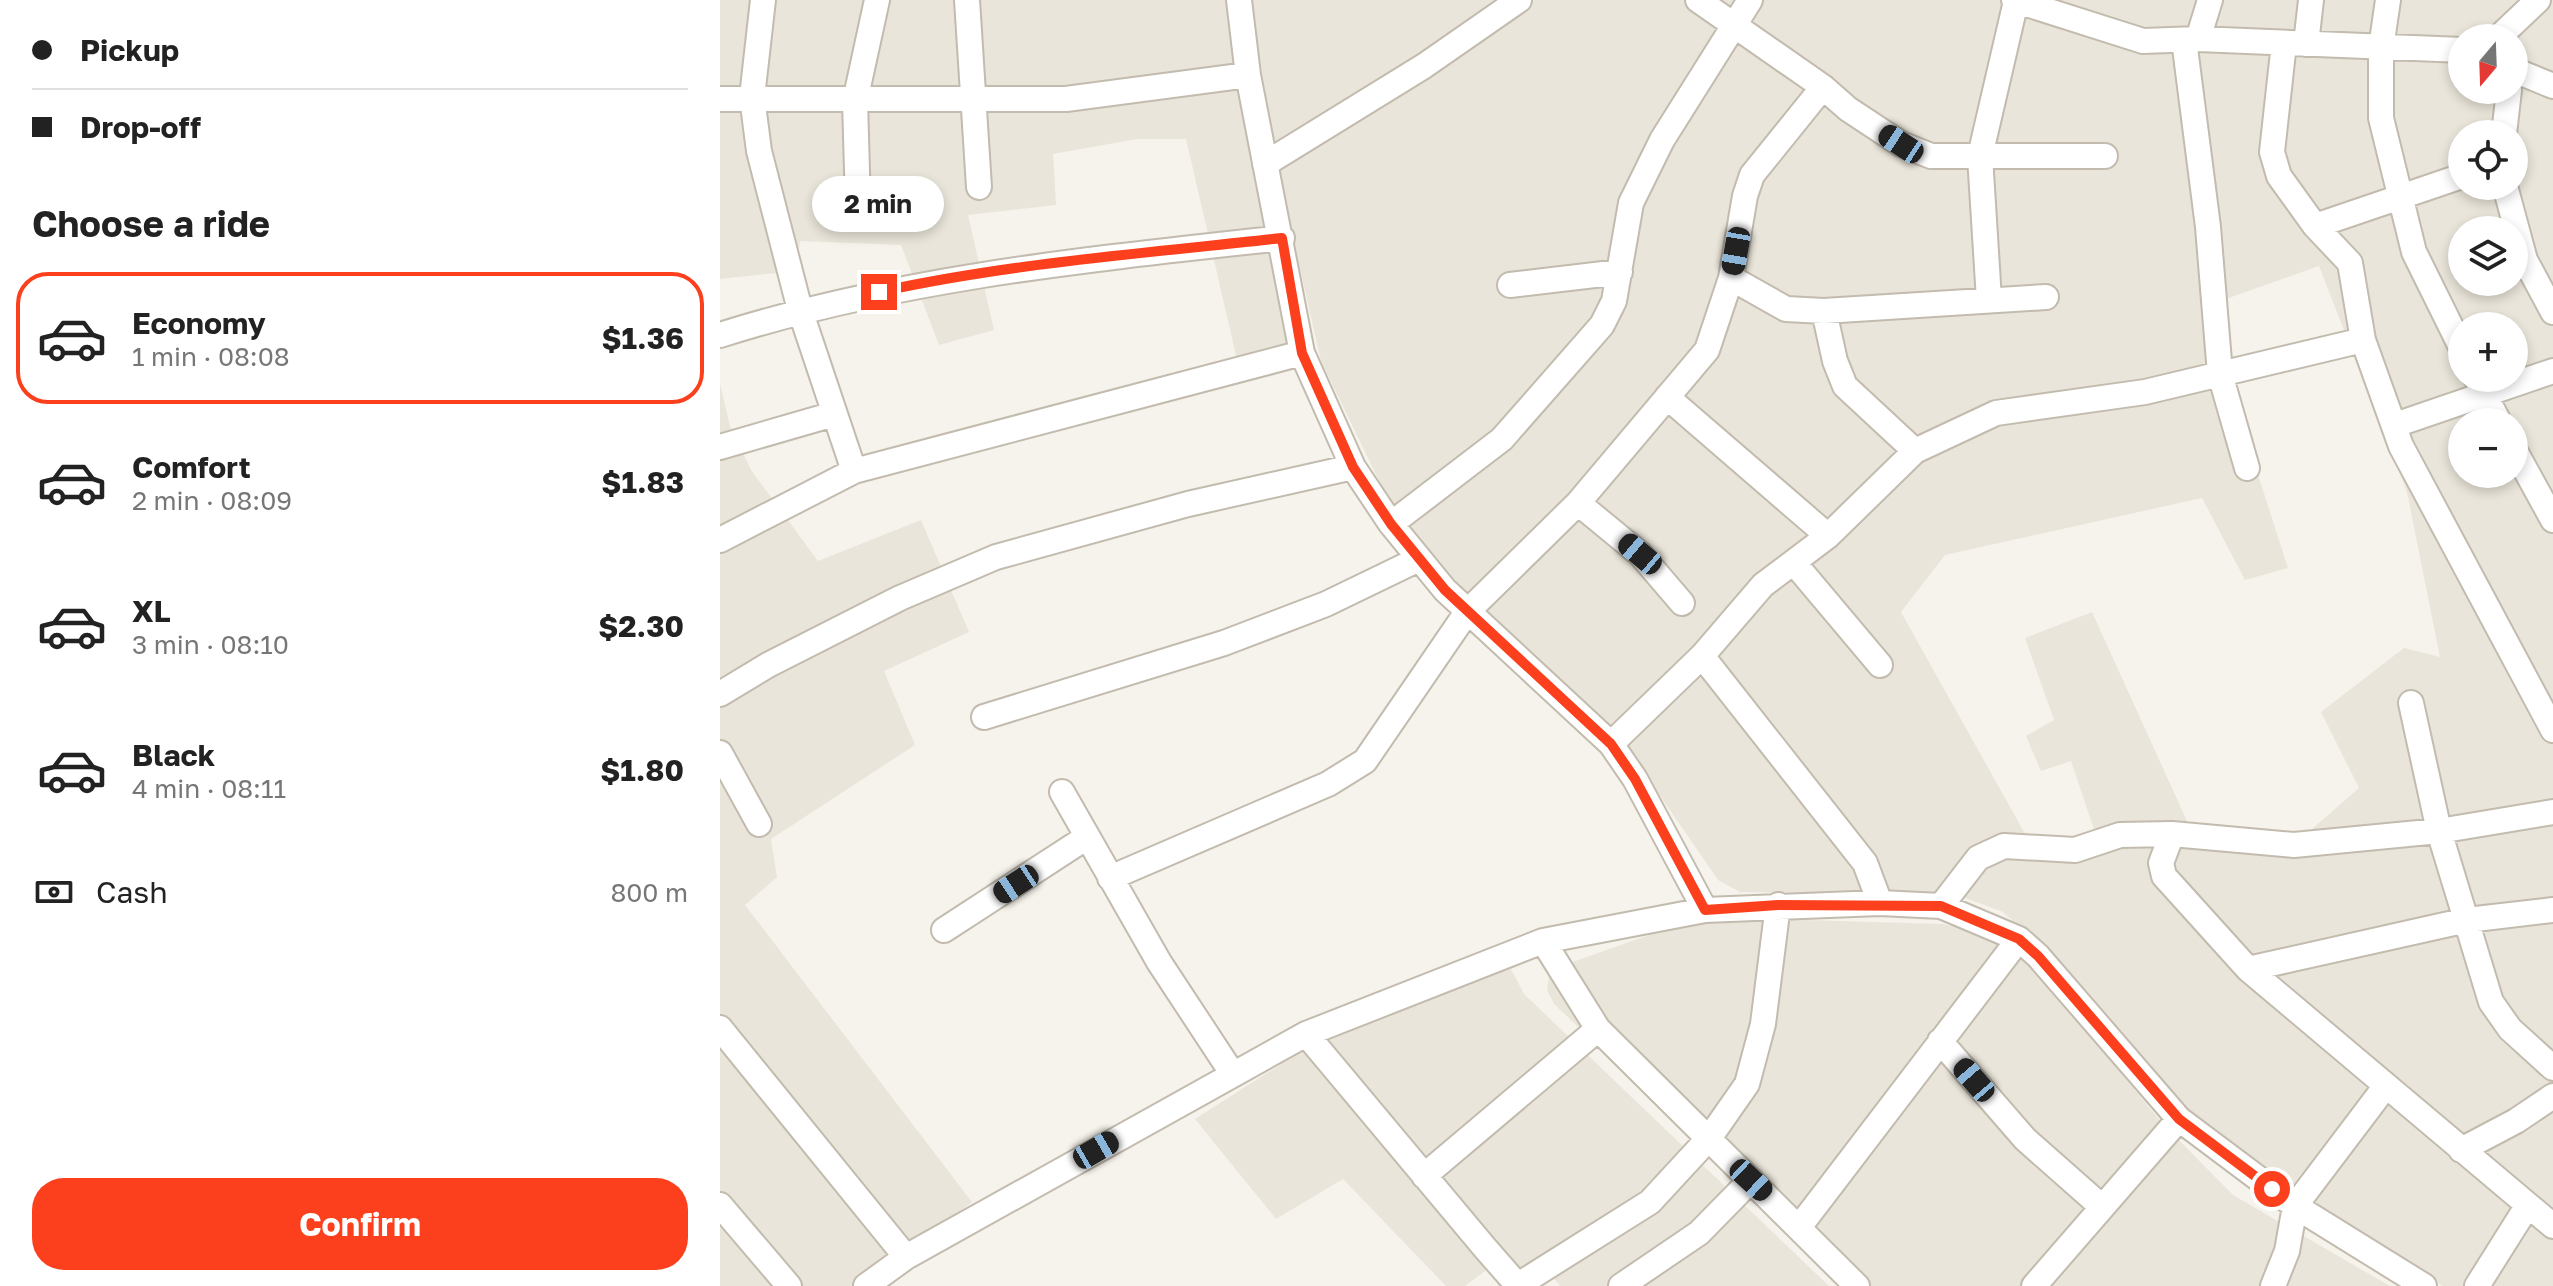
<!DOCTYPE html>
<html lang="en">
<head>
<meta charset="utf-8">
<style>
	body { margin:0; font-family:"Golos Text",sans-serif; background:#f2f2f2; color:#222; height:100vh; display:flex; flex-direction:column; font-size:30px; white-space:nowrap }
	* { box-sizing:border-box; margin:0 }
	p { font-size:26px; color:#767676 }
	.icon { flex:none; width:44px; height:44px; fill:none; stroke:currentColor; stroke-width:2; stroke-linecap:round; stroke-linejoin:round }
	.map { position:relative; flex:1; overflow:hidden }
	.details { display:flex; flex-direction:column; background:#fff; width:720px }
	.details>* { flex:none }
	.guide { display:grid; align-content:center; height:176px; padding:0 32px; background:#fff }
	.needle { width:52px; rotate:199deg }
	.tools { position:absolute; left:1728px; top:24px; display:grid; gap:16px }
	.tools a { display:grid; place-items:center; width:80px; height:80px; border-radius:50%; background:#fff; box-shadow:0 4px 12px #0003; font-size:40px }
	.end { position:absolute; width:36px; height:36px; margin:-18px; border:10px solid #fc3f1d; background:#fff; box-shadow:0 0 0 4px #fff }
	.from { border-radius:50% }
	.bubble { position:absolute; height:56px; border-radius:28px; background:#fff; box-shadow:0 4px 12px #0003; font-size:26px; font-weight:700; line-height:56px; text-align:center }
	.car { position:absolute; width:24px; height:48px; margin:-24px -12px; border-radius:10px; box-shadow:0 0 6px 2px #0007; background:linear-gradient(#222 24%,#8ab4d8 0 40%,#222 0 76%,#8ab4d8 0 86%,#222 0) }
	.guide b { display:flex; align-items:center; gap:28px; height:76px; font-size:30px }
	.guide b+b { border-top:2px solid #e0e0e0 }
	.guide i { width:20px; height:20px; background:#222 }
	ul { padding:0; list-style:none }
	li { display:flex; align-items:center; gap:24px; height:132px; margin:0 16px 12px; padding:0 16px; border:4px solid transparent; border-radius:32px }
	li div { flex:1 }
	li b { display:block; font-size:30px }
	li em { font-style:normal; font-weight:700 }
	li.selected { border-color:#fc3f1d }
	li>.icon { width:72px; height:72px; stroke-width:1.5 }
	h2 { padding:0 32px; font-size:36px; line-height:96px }
	.pay { display:flex; align-items:center; gap:20px; height:88px; padding:0 32px; font-size:30px }
	.pay p { margin-inline-start:auto }
	.action { display:flex; gap:16px; margin-top:auto; padding:16px 32px }
	.action a { flex:1; height:92px; border-radius:32px; background:#fc3f1d; color:#fff; font-size:32px; font-weight:700; line-height:92px; text-align:center }
	main { display:flex; flex:1; min-height:0 }
	.map>svg:first-child { display:block }
	.residential { fill:#eae5da; fill-rule:evenodd }
	.lines { fill:none; stroke-linecap:round; stroke-linejoin:round }
	.minor-casing { stroke:#c2bbae; stroke-width:28 }
	.minor { stroke:#fff; stroke-width:24 }
	.route { stroke:#fc3f1d; stroke-width:10 }
</style>
</head>
<body>
<main>
<section class="details">
<div class="guide">
<b><i class="from"></i>Pickup</b>
<b><i></i>Drop-off</b>
</div>
<h2>Choose a ride</h2>
<ul>
<li class="selected"><svg class="icon" aria-label="car" viewBox="0 0 24 24"><path d="M5 17H2v-5l4-1 3-4h7l3 4 3 1v5h-3M9 17h6M6 11h13"/><circle cx="7" cy="17" r="2"/><circle cx="17" cy="17" r="2"/></svg><div><b>Economy</b><p>1 min · 08:08</p></div><em>$1.36</em></li>
<li><svg class="icon" aria-label="car" viewBox="0 0 24 24"><path d="M5 17H2v-5l4-1 3-4h7l3 4 3 1v5h-3M9 17h6M6 11h13"/><circle cx="7" cy="17" r="2"/><circle cx="17" cy="17" r="2"/></svg><div><b>Comfort</b><p>2 min · 08:09</p></div><em>$1.83</em></li>
<li><svg class="icon" aria-label="car" viewBox="0 0 24 24"><path d="M5 17H2v-5l4-1 3-4h7l3 4 3 1v5h-3M9 17h6M6 11h13"/><circle cx="7" cy="17" r="2"/><circle cx="17" cy="17" r="2"/></svg><div><b>XL</b><p>3 min · 08:10</p></div><em>$2.30</em></li>
<li><svg class="icon" aria-label="car" viewBox="0 0 24 24"><path d="M5 17H2v-5l4-1 3-4h7l3 4 3 1v5h-3M9 17h6M6 11h13"/><circle cx="7" cy="17" r="2"/><circle cx="17" cy="17" r="2"/></svg><div><b>Black</b><p>4 min · 08:11</p></div><em>$1.80</em></li>
</ul>
<div class="pay"><svg class="icon" aria-label="cash" viewBox="0 0 24 24"><path d="M3 7h18v10H3z"/><circle cx="12" cy="12" r="2"/></svg>Cash<p>800 m</p></div>
<div class="action"><a>Confirm</a></div>
</section>
<div class="map">
<svg width="1833" height="1286" viewBox="0 0 1833 1286">
	<rect width="100%" height="100%" fill="#f6f3ec"/>
	<path class="residential" d="M0 0H505L569 348 518 364 466 139H417L333 154 336 205 248 215 274 330 219 345 181 245 80 241 76 271 0 279Z
		M531 0H1833V1286H1723L1599 1212 1502 1147 1317 943 1283 912 1237 895 1020 892 998 880 912 755 816 657 740 598 678 520 601 361 555 158ZM1742 38H1794V90H1742ZM1742 134H1794V186H1742ZM1742 230H1794V282H1742ZM1599 266 1687 492 1720 657 1684 648 1601 712 1639 788 1584 836 1472 832 1372 612 1305 638 1334 720 1306 736 1321 771 1351 761 1376 835 1343 847 1304 832 1181 612 1225 555 1482 498 1525 580 1568 568 1507 378 1503 300ZM1742 326H1794V378H1742ZM1742 422H1794V474H1742Z
		M0 384 10 426 31 470 98 561 201 520 249 632 164 671 195 745 51 839 57 877 25 905 252 1202 141 1286H0Z
		M980 917 1223 924 1267 934 1304 955 1442 1123 1513 1195 1670 1286H1133L834 1004 827 990 830 970Z
		M791 969 804 994 1109 1286H840L833 1277 812 1286 776 1263 745 1286H726L623 1179 556 1219 475 1119 616 1029Z"/>
	<g class="lines">
		<defs>
			<path id="minor" d="M43 0 32 97 39 151 80 310 134 471
				M247 0 259 187
				M519 0 528 75 582 353 633 467 671 524 725 590 891 744 915 779 985 910
				M978 0 1103 87 1128 109 1181 144 1211 156H1385
				M1294 0 1423 41 1478 39 1742 50
				M1668 0 1661 48V118L1694 252 1742 349
				M1778 38 1818 0
				M1478 39 1490 0
				M1464 40 1488 227 1500 374 1527 468
				M1564 43 1552 152 1559 176 1595 226 1630 263 1643 340 1681 446 1833 730
				M1586 44 1591 0
				M1794 70 1833 86
				M0 99H346L528 75
				M1784 134 1789 90
				M545 164 704 66 799 0
				M1785 186 1805 260 1833 312
				M138 206 135 101 157 0
				M1595 226 1742 176
				M1011 278 1066 309 1104 311 1326 297
				M790 285 900 272
				M1269 300 1260 156 1296 1
				M1104 311 1115 361 1125 386 1195 451
				M0 335C183 277 372 259 562 238
				M1756 378 1779 422
				M947 397 1108 536
				M1675 425 1833 371
				M0 447 114 414
				M1794 449 1833 520
				M858 503 920 554 962 603
				M671 524 782 439 882 325 894 301 911 203 942 140 1030 0
				M0 540 134 471 582 353
				M1075 564 1160 665
				M982 656 1145 863 1160 903
				M0 694 48 665 180 598 276 557 468 504 633 467
				M1691 703 1719 831 1771 1002 1790 1029 1833 1068
				M264 717 504 643 606 604 699 559
				M891 744 982 656 1043 585 1108 536 1195 451 1276 413 1425 392 1643 340
				M0 753 39 824
				M342 792 439 962 512 1073
				M1452 834 1441 863 1444 876 1528 969 1833 1226
				M390 878 608 784 645 761 747 612 858 503 987 350 1011 278 1025 196 1032 175 1103 87
				M1221 906 1258 858 1284 846 1355 850 1400 835 1452 834 1574 845 1719 831 1833 812
				M224 930 367 837
				M823 941 878 1029 1137 1286
				M1528 969 1747 920 1833 910
				M0 1028 186 1257
				M586 1034 765 1248 793 1280 803 1282 930 1202 990 1137 1027 1084 1043 1024 1058 905
				M1220 1041 1305 1139 1382 1207
				M1741 1150 1796 1121 1833 1096
				M704 1176 878 1029
				M0 1205 69 1286
				M1080 1226 1299 939
				M146 1286 186 1257 586 1034 823 941 985 910 1160 903 1221 906 1299 939 1318 956 1459 1119 1575 1206 1704 1286
				M901 1286 979 1233 1031 1180
				M1314 1286 1459 1119
				M1553 1286 1567 1251 1575 1206 1665 1087
				M1757 1286 1808 1205"/>
		</defs>
		<use href="#minor" class="minor-casing"/>
		<use href="#minor" class="minor"/>
	</g>
	<g class="lines">
		<path class="route" d="M159 292C291 263 428 253 562 238L582 353 633 467 671 524 725 590 891 744 915 779 985 910 1058 905 1221 906 1299 939 1318 956 1459 1119 1552 1189"/>
	</g>
</svg>
<div class="tools">
<a><svg class="needle" viewBox="-14 -14 28 28"><path d="M0-13l5 13h-10z" fill="#e53935"/><path d="M0 13l5-13h-10z" fill="#767676"/></svg></a>
<a><svg class="icon" aria-label="locate" viewBox="0 0 24 24"><circle cx="12" cy="12" r="6"/><path d="M12 2v4M12 18v4M2 12h4M18 12h4"/></svg></a>
<a><svg class="icon" aria-label="layers" viewBox="0 0 24 24"><path d="M12 4l9 5-9 5-9-5zM3 14l9 5 9-5"/></svg></a>
<a>+</a>
<a>−</a>
</div>
<i class="end from" style="left:1552px;top:1189px"></i>
<i class="end" style="left:159px;top:292px"></i>
<div class="bubble" style="left:92px;top:176px;width:132px">2 min</div>
<i class="car" style="left:1181px;top:144px;rotate:303deg"></i>
<i class="car" style="left:1016px;top:251px;rotate:190deg"></i>
<i class="car" style="left:920px;top:554px;rotate:310deg"></i>
<i class="car" style="left:296px;top:884px;rotate:237deg"></i>
<i class="car" style="left:1254px;top:1080px;rotate:319deg"></i>
<i class="car" style="left:376px;top:1150px;rotate:60deg"></i>
<i class="car" style="left:1031px;top:1180px;rotate:133deg"></i>
</div>
</main>
</body>
</html>
